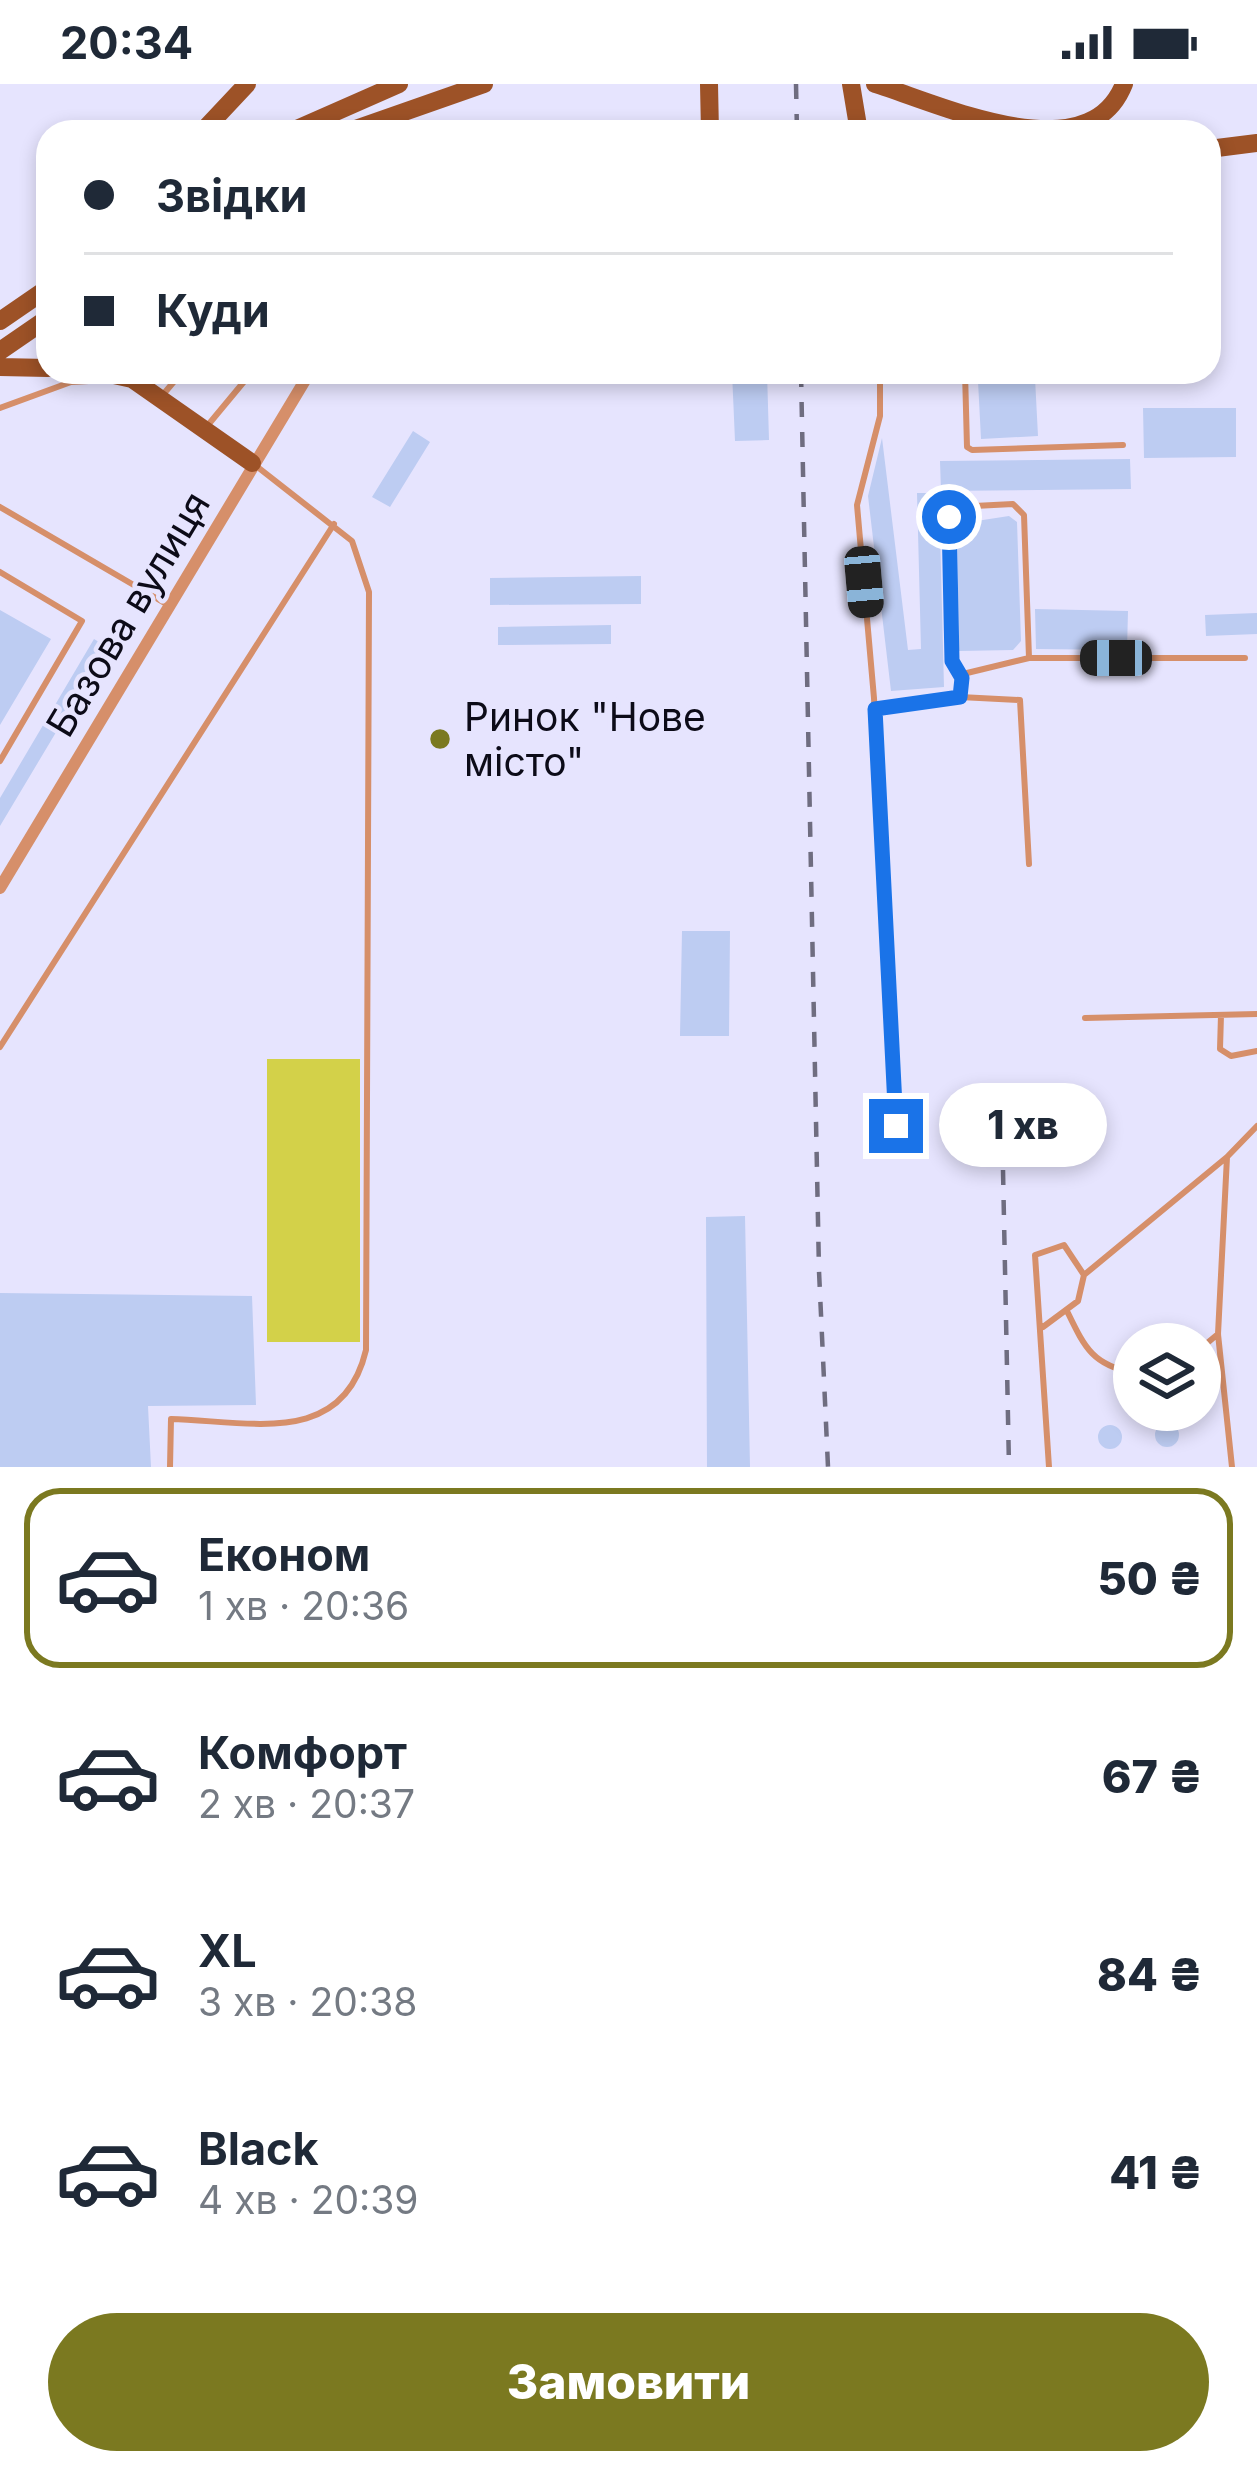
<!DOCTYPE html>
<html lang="uk">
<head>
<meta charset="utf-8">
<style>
	body { margin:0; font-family:Inter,sans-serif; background:#f6f6f7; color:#1f2937; height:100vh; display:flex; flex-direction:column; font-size:45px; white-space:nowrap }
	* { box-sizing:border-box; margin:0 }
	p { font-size:39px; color:#747a83 }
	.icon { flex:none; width:66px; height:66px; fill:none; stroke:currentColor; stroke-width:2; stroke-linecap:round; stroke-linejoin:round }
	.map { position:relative; height:1383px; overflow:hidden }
	.sheet { display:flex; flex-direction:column; background:#fff; flex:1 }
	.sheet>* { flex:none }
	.hud { position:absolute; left:36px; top:36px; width:1185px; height:264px; border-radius:36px; box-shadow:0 6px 18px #0003; display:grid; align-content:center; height:264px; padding:0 48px; background:#fff }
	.controls { position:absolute; left:1113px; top:1239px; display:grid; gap:24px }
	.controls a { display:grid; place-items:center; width:108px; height:108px; border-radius:50%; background:#fff; box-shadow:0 6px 18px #0003; font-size:60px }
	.end { position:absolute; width:54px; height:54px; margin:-27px; border:15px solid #1a73e8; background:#fff; box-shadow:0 0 0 6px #fff }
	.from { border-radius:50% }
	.bubble { position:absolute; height:84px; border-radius:42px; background:#fff; box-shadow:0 6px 18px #0003; font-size:39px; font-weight:800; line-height:84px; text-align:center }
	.car { position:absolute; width:36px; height:72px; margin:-36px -18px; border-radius:15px; box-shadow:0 0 9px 3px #0007; background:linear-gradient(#222 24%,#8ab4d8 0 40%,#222 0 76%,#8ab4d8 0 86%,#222 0) }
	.hud b { display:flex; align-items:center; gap:42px; height:114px; font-size:45px }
	.hud b+b { border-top:3px solid #e0e1e3 }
	.hud i { width:30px; height:30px; background:#1f2937 }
	ul { padding:21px 0 0; list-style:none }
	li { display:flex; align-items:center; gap:36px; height:180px; margin:0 24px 18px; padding:0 24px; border:6px solid transparent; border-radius:36px }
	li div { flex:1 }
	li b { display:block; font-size:45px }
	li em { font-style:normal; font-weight:800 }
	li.current { border-color:#7b7920 }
	li>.icon { width:108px; height:108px; stroke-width:1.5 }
	.cta { display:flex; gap:24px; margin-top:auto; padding:24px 48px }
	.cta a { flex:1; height:138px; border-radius:72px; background:#7b7920; color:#fff; font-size:48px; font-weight:800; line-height:138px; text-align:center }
	.status { display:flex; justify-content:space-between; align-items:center; height:84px; padding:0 60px; background:#fff; direction:ltr }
	.status svg { height:33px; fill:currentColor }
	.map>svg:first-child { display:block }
	.green { fill:#d3d149 }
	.building { fill:#bdccf2 }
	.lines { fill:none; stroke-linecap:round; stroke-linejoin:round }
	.lane { stroke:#d68f6a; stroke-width:6 }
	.street { stroke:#d68f6a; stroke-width:12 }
	.primary { stroke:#9d5227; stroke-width:18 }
	.rail { stroke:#6f6d80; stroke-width:4.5; stroke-dasharray:15 15; stroke-linecap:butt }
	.route { stroke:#1a73e8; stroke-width:15 }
	.poi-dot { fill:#7b7920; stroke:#e6e4fe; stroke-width:4.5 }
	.labels { text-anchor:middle; stroke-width:9; stroke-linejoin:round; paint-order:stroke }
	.street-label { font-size:39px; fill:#0c0b18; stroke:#e6e4fe }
	.poi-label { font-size:39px; fill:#0c0b18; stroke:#e6e4fe; text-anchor:start }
</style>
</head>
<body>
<div class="status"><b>20:34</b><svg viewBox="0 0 49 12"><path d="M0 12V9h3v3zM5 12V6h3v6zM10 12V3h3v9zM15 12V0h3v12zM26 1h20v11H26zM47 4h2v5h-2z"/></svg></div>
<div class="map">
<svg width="1257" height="1383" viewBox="0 0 1257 1383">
	<rect width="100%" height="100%" fill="#e6e4fe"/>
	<path class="green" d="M267 975H360V1258H267Z"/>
	<path class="building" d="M732 288H767L769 356 735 357Z
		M1035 294 1038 352 981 355 978 297Z
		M1143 324H1236V373L1144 374Z
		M413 347 430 358 390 423 372 413Z
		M882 354 908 566 921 565 917 409H939L944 603 891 607 868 412Z
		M1130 375 1131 405 941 407 940 377Z
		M1009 432 1017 438 1021 557 1013 566 959 567 957 440Z
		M641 492V520L490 521V494Z
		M1035 525 1128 527 1127 566 1036 565Z
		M0 526 51 555 0 641Z
		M1257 529V550L1206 552 1205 531Z
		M611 541V560L498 561V543Z
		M94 555 107 563 0 742V714Z
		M682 847H730L729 952H680Z
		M745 1132 750 1383H707L706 1133Z
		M0 1209 252 1212 256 1321 148 1322 151 1383H0Z
		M1155 1351a12 12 0 1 1 24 0a12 12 0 1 1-24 0Z
		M1098 1353a12 12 0 1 1 24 0a12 12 0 1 1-24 0Z"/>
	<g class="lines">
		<path class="lane" d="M880 288V332L857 421 874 614 896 1042
			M965 288 967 363 972 366 1123 361
			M161 313 182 288
			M0 324 71 298 106 296
			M208 341 252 288
			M0 423 168 521
			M0 488 82 537 0 677
			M962 594 952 577 949 433 955 423 1013 420 1024 431 1029 574
			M960 613 967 589 1029 574H1245
			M875 625 960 613 1020 616 1029 780
			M1221 931 1220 965 1231 972 1257 967
			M1085 934 1257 930
			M0 963 334 440
			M1227 1073 1257 1042
			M1068 1229C1085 1264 1093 1281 1134 1289
			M1043 1243 1078 1217 1084 1191
			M1200 1265 1218 1250
			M170 1383 171 1335C249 1337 343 1364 366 1266L369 508 352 457 255 381
			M1049 1383 1035 1171 1064 1161 1084 1191 1227 1073 1218 1250 1232 1383"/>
		<path class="street" d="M0 804 310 288"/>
		<path class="primary" d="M709 0 710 48
			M851 0 859 48
			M875 0C940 20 1088 91 1124 0
			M202 48 247 0
			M290 48 399 0
			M347 48 484 0
			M1209 65 1257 59
			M0 237 48 204
			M0 267 48 234
			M0 283 48 284
			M100 288 132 295 252 379"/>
		<path class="rail" d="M796 0 797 48
			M801 288 819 1187 828 1383
			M1003 1086 1009 1383"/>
	</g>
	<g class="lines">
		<path class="route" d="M896 1042 875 625 960 613 962 594 952 577 949 433"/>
	</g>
	<circle class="poi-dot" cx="440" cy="655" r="12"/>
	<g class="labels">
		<g class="street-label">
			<text transform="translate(128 530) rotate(-59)" y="14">Базова вулиця</text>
		</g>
		<g class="poi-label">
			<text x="464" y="647">Ринок "Нове<tspan x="464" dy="45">місто"</tspan></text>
		</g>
	</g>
</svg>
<div class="controls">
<a><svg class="icon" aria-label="layers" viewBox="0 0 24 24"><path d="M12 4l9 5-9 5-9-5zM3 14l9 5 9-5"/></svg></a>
</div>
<i class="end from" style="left:949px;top:433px"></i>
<i class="end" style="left:896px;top:1042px"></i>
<div class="bubble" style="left:939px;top:999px;width:168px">1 хв</div>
<i class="car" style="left:864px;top:498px;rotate:175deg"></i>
<i class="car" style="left:1116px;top:574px;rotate:270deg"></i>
<div class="hud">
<b><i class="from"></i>Звідки</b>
<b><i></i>Куди</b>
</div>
</div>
<section class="sheet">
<ul>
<li class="current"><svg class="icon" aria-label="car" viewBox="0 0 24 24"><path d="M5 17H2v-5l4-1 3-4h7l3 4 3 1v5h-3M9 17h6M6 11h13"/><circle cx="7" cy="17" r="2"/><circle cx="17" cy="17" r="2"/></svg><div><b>Економ</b><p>1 хв · 20:36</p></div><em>50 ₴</em></li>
<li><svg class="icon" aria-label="car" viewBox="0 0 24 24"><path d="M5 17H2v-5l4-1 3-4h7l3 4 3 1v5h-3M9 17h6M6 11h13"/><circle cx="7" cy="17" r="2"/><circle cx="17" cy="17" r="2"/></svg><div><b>Комфорт</b><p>2 хв · 20:37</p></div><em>67 ₴</em></li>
<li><svg class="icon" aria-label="car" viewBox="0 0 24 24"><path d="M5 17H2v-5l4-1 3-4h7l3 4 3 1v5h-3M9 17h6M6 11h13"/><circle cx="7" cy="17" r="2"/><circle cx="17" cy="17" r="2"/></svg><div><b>XL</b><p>3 хв · 20:38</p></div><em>84 ₴</em></li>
<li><svg class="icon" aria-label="car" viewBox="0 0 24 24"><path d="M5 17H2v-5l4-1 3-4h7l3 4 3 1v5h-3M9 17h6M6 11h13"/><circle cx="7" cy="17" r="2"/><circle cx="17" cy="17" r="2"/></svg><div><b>Black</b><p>4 хв · 20:39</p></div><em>41 ₴</em></li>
</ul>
<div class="cta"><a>Замовити</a></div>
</section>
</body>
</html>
